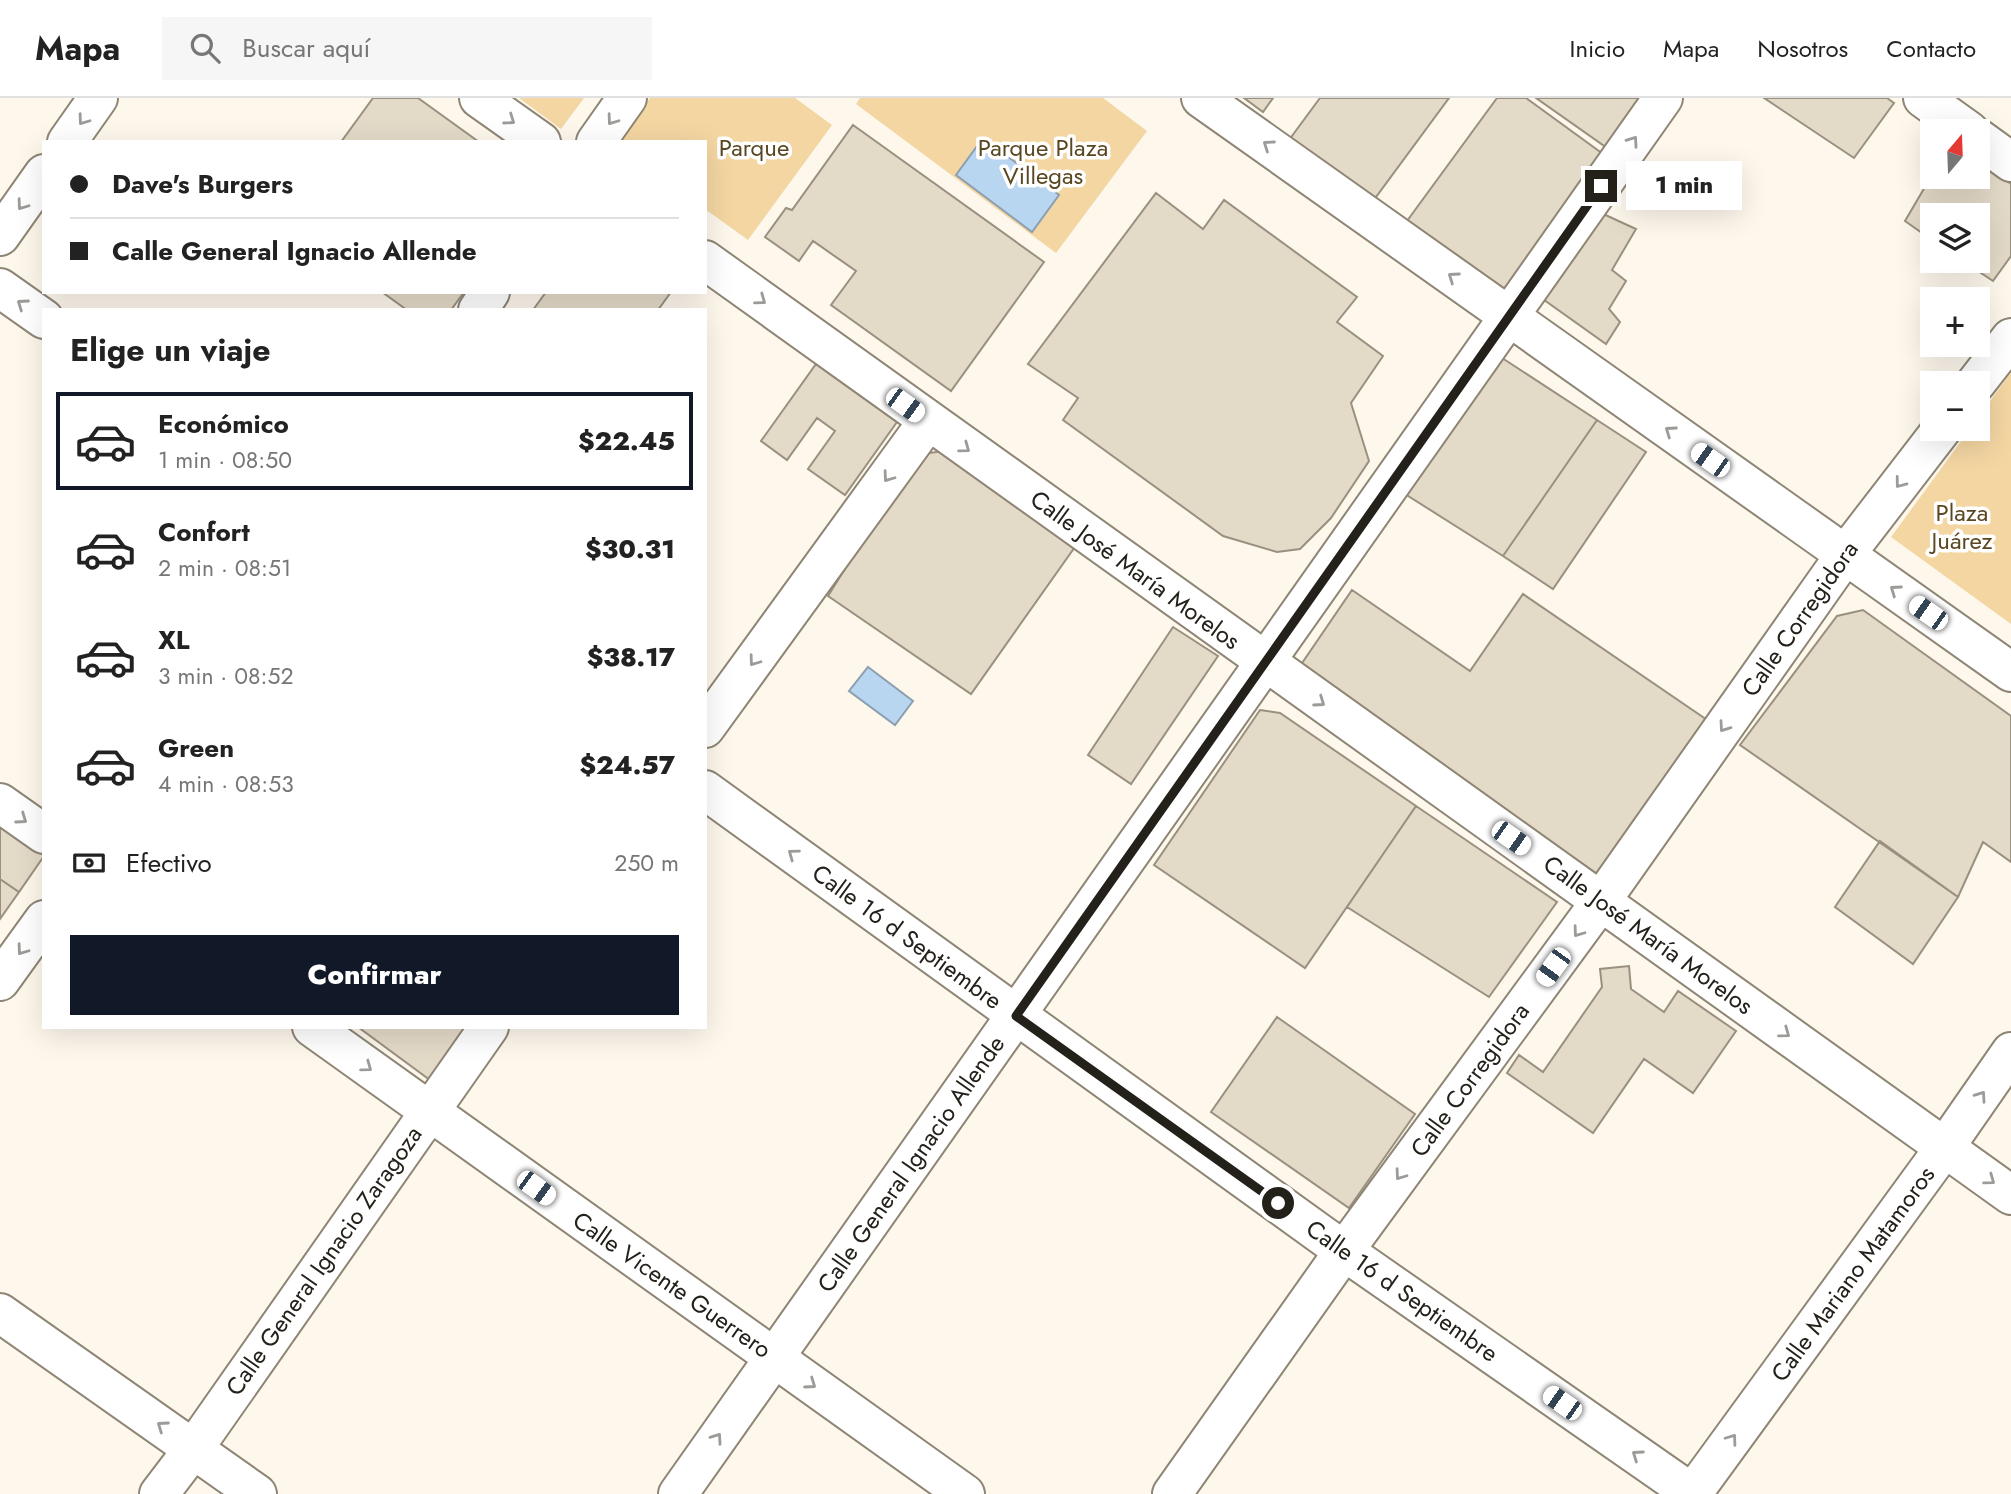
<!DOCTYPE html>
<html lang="es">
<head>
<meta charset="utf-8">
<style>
	body { margin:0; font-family:Jost,sans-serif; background:#f6f6f6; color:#222; height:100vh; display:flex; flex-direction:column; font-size:26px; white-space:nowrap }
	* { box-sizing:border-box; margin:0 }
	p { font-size:23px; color:#767676 }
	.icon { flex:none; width:38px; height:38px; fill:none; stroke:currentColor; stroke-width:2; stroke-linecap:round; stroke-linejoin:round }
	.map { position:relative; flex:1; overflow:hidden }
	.sheet { position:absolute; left:42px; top:210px; width:665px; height:721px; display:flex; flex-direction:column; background:#fff; border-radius:0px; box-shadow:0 7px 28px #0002 }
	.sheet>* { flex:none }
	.banner { position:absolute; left:42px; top:42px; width:665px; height:154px; border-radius:0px; box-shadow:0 7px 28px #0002; display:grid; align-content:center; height:154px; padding:0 28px; background:#fff }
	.needle { width:46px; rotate:19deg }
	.controls { position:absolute; left:1920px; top:21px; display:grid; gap:14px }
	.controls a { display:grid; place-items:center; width:70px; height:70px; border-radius:0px; background:#fff; box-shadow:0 7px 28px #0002; font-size:35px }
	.end { position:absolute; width:32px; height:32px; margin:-16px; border:9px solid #24201a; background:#fff; box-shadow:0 0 0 4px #fff }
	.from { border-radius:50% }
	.bubble { position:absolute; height:49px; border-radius:0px; background:#fff; box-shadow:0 7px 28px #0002; font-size:23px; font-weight:800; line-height:49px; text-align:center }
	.car { position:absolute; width:21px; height:42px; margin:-21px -10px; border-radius:9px; box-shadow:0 0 5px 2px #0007; background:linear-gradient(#fff 24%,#345 0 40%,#fff 0 76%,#345 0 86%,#fff 0) }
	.banner b { display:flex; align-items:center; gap:24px; height:66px; font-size:26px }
	.banner b+b { border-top:2px solid #e0e0e0 }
	.banner i { width:18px; height:18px; background:#222 }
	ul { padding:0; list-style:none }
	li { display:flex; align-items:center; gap:21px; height:98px; margin:0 14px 10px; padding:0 14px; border:4px solid transparent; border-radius:0px }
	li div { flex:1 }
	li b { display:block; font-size:26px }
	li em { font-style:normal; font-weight:800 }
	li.selected { border-color:#111827 }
	li>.icon { width:63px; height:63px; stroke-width:1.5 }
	h2 { padding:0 28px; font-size:32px; line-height:84px }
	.pay { display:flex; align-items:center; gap:18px; height:77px; padding:0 28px; font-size:26px }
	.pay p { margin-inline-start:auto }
	.cta { display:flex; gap:14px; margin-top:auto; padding:14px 28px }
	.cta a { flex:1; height:80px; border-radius:0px; background:#111827; color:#fff; font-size:28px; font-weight:800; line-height:80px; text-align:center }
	header { display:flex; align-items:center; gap:42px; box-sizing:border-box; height:98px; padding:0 35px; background:#fff; border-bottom:2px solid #e0e0e0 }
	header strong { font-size:33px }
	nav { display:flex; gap:38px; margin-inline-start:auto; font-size:24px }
	.search { width:490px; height:63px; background:#f6f6f6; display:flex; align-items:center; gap:18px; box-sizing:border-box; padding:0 24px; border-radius:0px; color:#767676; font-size:26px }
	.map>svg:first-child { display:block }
	.green { fill:#f4d6a2 }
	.water { fill:#b9d6f1; stroke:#8c9fb0; stroke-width:2 }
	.building { fill:#e4dac8; stroke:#99907f; stroke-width:2 }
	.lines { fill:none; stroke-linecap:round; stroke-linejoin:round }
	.street-casing { stroke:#8e8574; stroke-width:42 }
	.secondary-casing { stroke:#8e8574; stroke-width:42 }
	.street { stroke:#fff; stroke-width:38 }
	.secondary { stroke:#fff; stroke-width:38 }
	.oneway { stroke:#9c9b98 }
	.route { stroke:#24201a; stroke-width:9 }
	.labels { text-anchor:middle; stroke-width:7; stroke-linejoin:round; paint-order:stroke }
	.park-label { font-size:24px; fill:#5a4620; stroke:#fff }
	.street-label { font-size:24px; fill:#24201a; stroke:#fff }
</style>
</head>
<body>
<header>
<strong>Mapa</strong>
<div class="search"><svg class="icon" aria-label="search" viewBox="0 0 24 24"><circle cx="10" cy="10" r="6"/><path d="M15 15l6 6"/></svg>Buscar aquí</div>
<nav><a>Inicio</a><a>Mapa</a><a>Nosotros</a><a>Contacto</a></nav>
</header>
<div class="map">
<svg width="2011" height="1396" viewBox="0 0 2011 1396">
	<rect width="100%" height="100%" fill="#fdf7ec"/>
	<path class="green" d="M519 0H584L561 31Z
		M650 0H795L832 27 748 142 705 111V44H618Z
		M860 0H1103L1147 33 1056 155 856 6Z
		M2011 274V526L1891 439 1970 331H1978V320Z"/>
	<path class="water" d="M983 40 1059 97 1032 134 956 77Z
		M868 569 913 603 895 627 849 593Z"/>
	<path class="building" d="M373 0H418L479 44H341Z
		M1244 0H1273L1263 14Z
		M1320 0H1449L1373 103 1289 42Z
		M1497 0H1526L1603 56 1503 193 1407 123Z
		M1536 0H1646L1610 52Z
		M1764 0H1887L1894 5 1854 60Z
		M853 27 1044 164 951 293 831 207 856 173 813 143 799 163 765 139 786 110 792 112Z
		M1978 62 2011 86V158L1993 183 1963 163H1978V117H1932V142L1905 123 1932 77 1978 79Z
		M1156 95 1203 131 1224 102 1357 199 1337 224 1383 258 1351 305 1369 363 1331 420 1300 451 1277 454 1223 438 1063 322 1078 300 1028 266Z
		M1599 114 1636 131 1612 172 1626 183 1609 211 1620 224 1606 246 1540 199Z
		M382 194H464L451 212H407Z
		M546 194H671L658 212H533Z
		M1496 256 1597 322 1503 458 1405 396Z
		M816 266 897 324 845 397 808 371 835 333 817 320 787 362 761 343Z
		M1597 322 1646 354 1553 491 1503 458Z
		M943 353 1077 446 971 596 828 498 916 357Z
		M1352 492 1470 573 1523 496 1713 626 1606 782 1298 571Z
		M1863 512 2011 618V764L1983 744 1958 799 1740 647 1837 518Z
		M1173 529 1218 558 1131 686 1088 657Z
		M1260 612 1280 615 1416 708 1305 870 1154 767Z
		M1416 708 1557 804 1489 899 1347 809Z
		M0 723 44 753V758L19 794 0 781Z
		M1880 743 1958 799 1913 866 1835 809Z
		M0 781 19 794 0 821Z
		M1629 868 1631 891 1664 914 1678 893 1736 933 1693 995 1644 961 1593 1035 1507 975 1519 957 1543 974 1602 889 1600 871Z
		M1277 919 1415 1016 1349 1110 1211 1014Z
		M358 929H468L430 982Z"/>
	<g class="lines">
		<defs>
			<path id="street" d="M479 0 541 44
				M1201 0 2011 574
				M1923 0 1969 33
				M1978 40 2011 64
				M67 44 98 0
				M0 138 44 76
				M705 162 2011 1097
				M0 190 44 221
				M1976 285 2011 240
				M705 630 928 323
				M705 692 1344 1153 1693 1396
				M0 705 44 736
				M312 929 965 1396
				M0 1215 257 1396
				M159 1396 194 1350 489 929
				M678 1396 1663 0
				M1172 1396 1344 1153 1601 803 1845 457 1942 331
				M1692 1396 1945 1049 2011 954"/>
			<path id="secondary" d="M596 44 627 0
				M478 212 490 194
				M0 883 44 822"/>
		</defs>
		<use href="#street" class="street-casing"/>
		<use href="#secondary" class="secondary-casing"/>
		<use href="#street" class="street"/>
		<use href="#secondary" class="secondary"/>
	</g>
	<defs><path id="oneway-chevron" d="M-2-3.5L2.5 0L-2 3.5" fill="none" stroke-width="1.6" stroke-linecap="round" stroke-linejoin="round" transform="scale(1.75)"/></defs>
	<g class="oneway">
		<use href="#oneway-chevron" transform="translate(83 22) rotate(126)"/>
		<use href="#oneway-chevron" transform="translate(510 22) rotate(35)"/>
		<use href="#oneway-chevron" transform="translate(612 22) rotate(126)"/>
		<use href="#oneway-chevron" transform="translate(1633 43) rotate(-55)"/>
		<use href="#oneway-chevron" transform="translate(1268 47) rotate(-145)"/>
		<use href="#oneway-chevron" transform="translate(22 107) rotate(126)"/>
		<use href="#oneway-chevron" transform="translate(1453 179) rotate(-145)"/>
		<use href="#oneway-chevron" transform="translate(761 202) rotate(36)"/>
		<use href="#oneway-chevron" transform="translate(22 206) rotate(-145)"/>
		<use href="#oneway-chevron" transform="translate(1670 333) rotate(-145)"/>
		<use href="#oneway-chevron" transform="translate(965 350) rotate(36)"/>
		<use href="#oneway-chevron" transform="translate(888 379) rotate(126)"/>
		<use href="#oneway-chevron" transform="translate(1900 385) rotate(127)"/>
		<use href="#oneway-chevron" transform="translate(1895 492) rotate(-145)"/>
		<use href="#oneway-chevron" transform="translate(754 563) rotate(126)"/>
		<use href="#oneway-chevron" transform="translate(1320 604) rotate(35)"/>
		<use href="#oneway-chevron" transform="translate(1724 629) rotate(125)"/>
		<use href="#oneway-chevron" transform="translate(22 721) rotate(35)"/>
		<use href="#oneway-chevron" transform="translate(793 756) rotate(-144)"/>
		<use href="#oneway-chevron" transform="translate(1578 834) rotate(126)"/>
		<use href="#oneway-chevron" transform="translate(22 852) rotate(126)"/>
		<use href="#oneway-chevron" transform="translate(1785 935) rotate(36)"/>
		<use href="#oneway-chevron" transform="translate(367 969) rotate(36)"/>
		<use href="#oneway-chevron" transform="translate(1981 998) rotate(-55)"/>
		<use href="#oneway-chevron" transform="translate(1400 1077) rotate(126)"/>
		<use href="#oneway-chevron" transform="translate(1990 1082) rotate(36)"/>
		<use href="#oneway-chevron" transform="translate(811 1286) rotate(35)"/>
		<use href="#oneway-chevron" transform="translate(162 1328) rotate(-145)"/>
		<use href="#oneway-chevron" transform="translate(717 1340) rotate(-55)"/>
		<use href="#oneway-chevron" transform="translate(1732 1341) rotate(-54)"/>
		<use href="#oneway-chevron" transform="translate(1637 1357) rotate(-145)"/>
	</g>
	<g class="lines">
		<path class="route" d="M1278 1105 1016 918 1601 88"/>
	</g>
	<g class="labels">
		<g class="park-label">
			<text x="754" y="58">Parque</text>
			<text x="1043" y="58">Parque Plaza<tspan x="1043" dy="28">Villegas</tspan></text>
			<text x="1962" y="423">Plaza<tspan x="1962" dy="28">Juárez</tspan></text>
		</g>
		<g class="street-label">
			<text transform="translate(1135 472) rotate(36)" y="8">Calle José María Morelos</text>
			<text transform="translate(1800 521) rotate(-55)" y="8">Calle Corregidora</text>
			<text transform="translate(1648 837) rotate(36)" y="8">Calle José María Morelos</text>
			<text transform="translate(907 839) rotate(36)" y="8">Calle 16 d Septiembre</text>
			<text transform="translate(1470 982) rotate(-54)" y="8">Calle Corregidora</text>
			<text transform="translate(911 1066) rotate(-55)" y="8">Calle General Ignacio Allende</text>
			<text transform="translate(324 1163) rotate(-55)" y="8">Calle General Ignacio Zaragoza</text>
			<text transform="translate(1853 1176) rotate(-54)" y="8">Calle Mariano Matamoros</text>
			<text transform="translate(672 1187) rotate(35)" y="8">Calle Vicente Guerrero</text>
			<text transform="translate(1402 1193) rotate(35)" y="8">Calle 16 d Septiembre</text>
		</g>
	</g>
</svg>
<div class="controls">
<a><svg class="needle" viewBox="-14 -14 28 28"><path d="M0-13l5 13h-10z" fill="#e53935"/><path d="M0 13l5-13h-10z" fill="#767676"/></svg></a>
<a><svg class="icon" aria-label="layers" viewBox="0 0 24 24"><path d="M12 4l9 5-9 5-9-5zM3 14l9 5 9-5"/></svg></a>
<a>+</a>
<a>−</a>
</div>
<i class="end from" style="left:1278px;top:1105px"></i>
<i class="end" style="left:1601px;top:88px"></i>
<div class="bubble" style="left:1626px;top:63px;width:116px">1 min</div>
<i class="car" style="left:905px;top:307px;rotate:126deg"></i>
<i class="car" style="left:1710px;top:362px;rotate:305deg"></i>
<i class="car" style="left:1928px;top:515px;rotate:305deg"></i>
<i class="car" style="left:1511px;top:740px;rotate:125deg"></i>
<i class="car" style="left:1553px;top:869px;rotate:216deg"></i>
<i class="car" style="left:536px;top:1090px;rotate:126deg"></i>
<i class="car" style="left:1562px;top:1305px;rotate:305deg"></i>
<div class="banner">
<b><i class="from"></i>Dave's Burgers</b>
<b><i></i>Calle General Ignacio Allende</b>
</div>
<section class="sheet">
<h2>Elige un viaje</h2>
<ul>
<li class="selected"><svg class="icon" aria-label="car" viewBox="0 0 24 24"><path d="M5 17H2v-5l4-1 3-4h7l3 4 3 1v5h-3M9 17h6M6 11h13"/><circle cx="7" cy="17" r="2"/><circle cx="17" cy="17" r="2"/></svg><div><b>Económico</b><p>1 min · 08:50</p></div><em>$22.45</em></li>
<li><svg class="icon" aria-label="car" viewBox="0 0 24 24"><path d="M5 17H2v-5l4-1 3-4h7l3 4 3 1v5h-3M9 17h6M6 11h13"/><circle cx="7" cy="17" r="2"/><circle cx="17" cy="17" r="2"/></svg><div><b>Confort</b><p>2 min · 08:51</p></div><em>$30.31</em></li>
<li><svg class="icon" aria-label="car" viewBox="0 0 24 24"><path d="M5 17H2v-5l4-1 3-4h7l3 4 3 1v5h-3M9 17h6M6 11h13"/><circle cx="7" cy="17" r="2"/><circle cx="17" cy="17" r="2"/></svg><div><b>XL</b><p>3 min · 08:52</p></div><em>$38.17</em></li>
<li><svg class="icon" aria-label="car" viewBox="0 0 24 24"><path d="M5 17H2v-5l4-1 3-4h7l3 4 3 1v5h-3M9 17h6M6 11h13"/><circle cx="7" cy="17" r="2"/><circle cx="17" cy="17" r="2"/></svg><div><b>Green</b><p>4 min · 08:53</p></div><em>$24.57</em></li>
</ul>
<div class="pay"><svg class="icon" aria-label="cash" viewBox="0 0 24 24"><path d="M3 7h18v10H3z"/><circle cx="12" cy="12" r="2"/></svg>Efectivo<p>250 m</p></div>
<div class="cta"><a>Confirmar</a></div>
</section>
</div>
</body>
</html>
